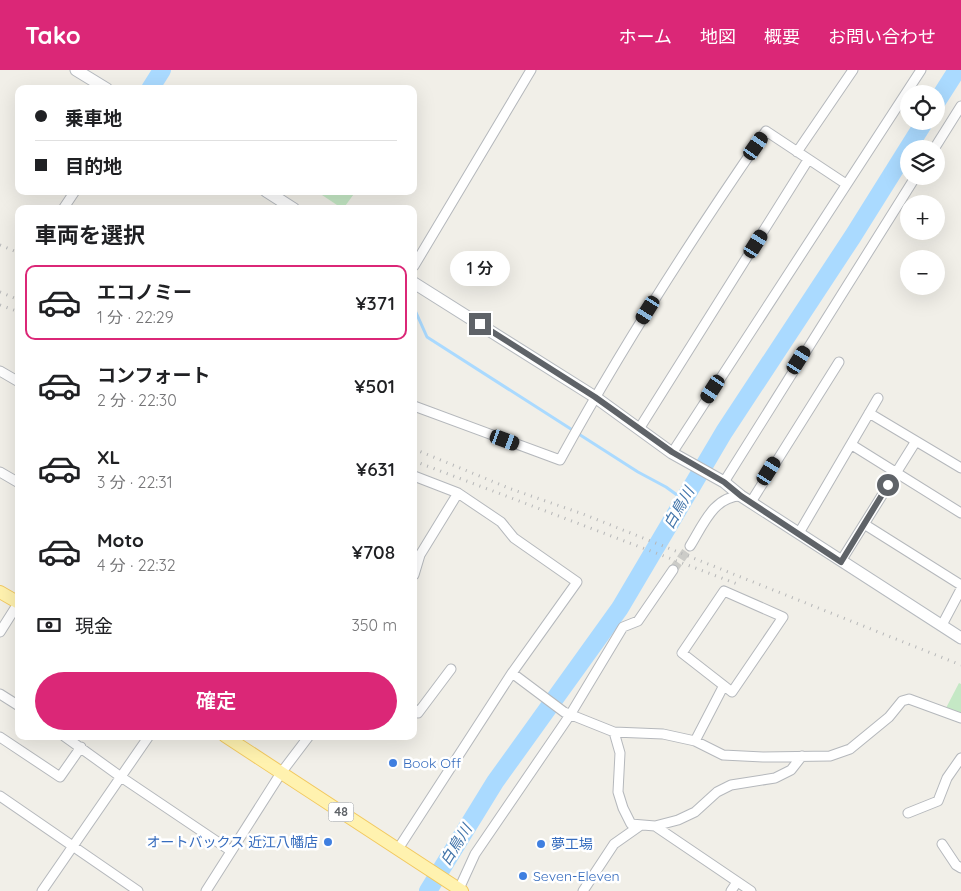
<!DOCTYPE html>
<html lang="ja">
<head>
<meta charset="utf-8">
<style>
	body { margin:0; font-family:Quicksand,"Noto Sans JP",sans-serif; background:#f6f6f6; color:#202124; height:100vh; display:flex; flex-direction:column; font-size:19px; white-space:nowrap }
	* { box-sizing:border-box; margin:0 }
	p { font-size:16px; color:#757577 }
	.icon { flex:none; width:28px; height:28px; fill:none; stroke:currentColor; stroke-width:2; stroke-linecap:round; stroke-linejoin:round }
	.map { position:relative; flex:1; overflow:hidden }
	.details { position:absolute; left:15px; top:135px; width:402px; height:535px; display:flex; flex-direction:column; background:#fff; border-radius:10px; box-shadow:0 5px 20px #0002 }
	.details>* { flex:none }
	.top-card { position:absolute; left:15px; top:15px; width:402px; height:110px; border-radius:10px; box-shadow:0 5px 20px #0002; display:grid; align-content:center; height:110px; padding:0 20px; background:#fff }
	.tools { position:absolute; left:900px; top:15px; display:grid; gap:10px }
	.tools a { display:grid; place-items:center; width:45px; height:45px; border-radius:50%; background:#fff; box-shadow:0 5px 20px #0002; font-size:25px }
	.end { position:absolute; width:22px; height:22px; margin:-11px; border:6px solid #5f6368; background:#fff; box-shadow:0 0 0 2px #fff }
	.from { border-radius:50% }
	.bubble { position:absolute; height:35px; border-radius:18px; background:#fff; box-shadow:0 5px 20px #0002; font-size:16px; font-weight:600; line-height:35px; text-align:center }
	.car { position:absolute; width:15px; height:30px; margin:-15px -8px; border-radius:6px; box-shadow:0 0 4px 1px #0007; background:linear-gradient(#222 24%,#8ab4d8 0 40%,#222 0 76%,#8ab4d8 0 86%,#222 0) }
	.top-card b { display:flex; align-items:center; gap:18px; height:48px; font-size:19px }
	.top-card b+b { border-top:1px solid #e0e0e0 }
	.top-card i { width:12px; height:12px; background:#202124 }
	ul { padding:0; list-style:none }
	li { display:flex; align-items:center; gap:15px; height:75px; margin:0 10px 8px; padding:0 10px; border:2px solid transparent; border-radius:10px }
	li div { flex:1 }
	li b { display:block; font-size:19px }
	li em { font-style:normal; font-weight:600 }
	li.active { border-color:#db2777 }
	li>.icon { width:45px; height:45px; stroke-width:1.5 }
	h2 { padding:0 20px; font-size:22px; line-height:60px }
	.pay { display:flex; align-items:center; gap:12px; height:55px; padding:0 20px; font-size:19px }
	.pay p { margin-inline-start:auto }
	.action { display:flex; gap:10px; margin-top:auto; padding:10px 20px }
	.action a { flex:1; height:58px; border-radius:30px; background:#db2777; color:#fff; font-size:20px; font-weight:600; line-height:58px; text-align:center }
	header { display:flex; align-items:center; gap:30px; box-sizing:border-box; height:70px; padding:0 25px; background:#db2777; color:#fff }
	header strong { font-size:24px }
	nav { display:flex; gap:28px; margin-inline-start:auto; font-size:18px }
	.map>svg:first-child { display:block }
	.green { fill:#c5e8c5 }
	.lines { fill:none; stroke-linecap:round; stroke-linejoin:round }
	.stream { stroke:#aadaff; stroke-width:3 }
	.river { stroke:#aadaff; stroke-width:18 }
	.street-tunnel { stroke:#ccccc8; stroke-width:9; stroke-dasharray:9 4.5; stroke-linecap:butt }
	.street-casing { stroke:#b5b8bc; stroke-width:11 }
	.secondary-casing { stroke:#b6babf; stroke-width:13 }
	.primary-casing { stroke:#f2c960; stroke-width:14 }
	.street { stroke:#fff; stroke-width:9 }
	.secondary { stroke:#fff; stroke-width:11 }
	.primary { stroke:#fff2af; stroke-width:12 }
	.rail { stroke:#b6b7b8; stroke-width:3; stroke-dasharray:1 6; stroke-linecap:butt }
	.route { stroke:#5f6368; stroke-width:6 }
	.shop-dot { fill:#3f7fe0; stroke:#fff; stroke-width:2 }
	.labels { text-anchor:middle; stroke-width:5; stroke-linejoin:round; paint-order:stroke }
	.shield { fill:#fff; stroke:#8f9295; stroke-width:1 }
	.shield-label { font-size:12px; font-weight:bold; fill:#5f6368 }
	.shop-label { font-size:14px; fill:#366cbe; stroke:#fff; text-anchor:start }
	.water-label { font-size:15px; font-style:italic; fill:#4174aa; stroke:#fff }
</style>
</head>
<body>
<header>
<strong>Tako</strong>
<nav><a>ホーム</a><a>地図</a><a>概要</a><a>お問い合わせ</a></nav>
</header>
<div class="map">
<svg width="961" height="821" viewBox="0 0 961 821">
	<rect width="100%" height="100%" fill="#f1efe8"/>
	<path class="green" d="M316 121H356L343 139Z
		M959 613 961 614V643L946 638Z"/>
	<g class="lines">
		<path class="stream" d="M414 238 427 267 638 402 666 417 684 430"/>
		<path class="river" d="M150 19 162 0
			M936 33 957 0
			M428 821 495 712 620 538 724 362 853 166 925 51"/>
		<path class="street-tunnel" d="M673 500 690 476"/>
		<defs>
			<path id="street" d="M934 79 961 36
				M797 82 853 0
				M63 139 75 121
				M414 196 531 0
				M0 301 19 312
				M414 336 560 390C622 277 692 168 766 61L846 114
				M869 343 961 398
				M639 359 808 90
				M852 375 961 443
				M672 383 921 0
				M0 402 19 413
				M724 412 916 106
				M751 432 839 292
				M864 454 961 515
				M799 463 878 328
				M690 476C703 455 714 426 741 426
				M841 491 916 371
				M414 505 420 485 458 423
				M724 521 783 547 732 622 682 583Z
				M942 555 961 519
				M0 562 19 532
				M512 603 564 642 614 662 620 683 618 722 623 738 631 754 655 756 751 821
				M0 624 19 636
				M414 639 418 643 451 599
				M614 662 663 664 695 671 723 685 763 687 830 686 850 679 889 647 902 631 909 629 961 648
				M64 666 121 707 231 781
				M0 667 60 707 81 677
				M695 671 723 617
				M0 726 138 821
				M908 743 938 731 947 708 961 688
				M655 756 678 750 695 742 717 722 731 715 775 708 791 700 802 686
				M942 774 956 795 961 798
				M398 779 512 603 577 512 514 468 501 452 458 423 414 406
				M459 819 475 784 570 645 623 557 638 551 673 500
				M42 821 149 666
				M206 821 281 703 309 666
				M583 821 614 774 641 755
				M731 821 737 812"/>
			<path id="secondary" d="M76 0 107 19
				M266 121 294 139
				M414 213 595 327 672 383 724 412 741 426 961 568"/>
			<path id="primary" d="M0 522 19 533
				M225 666 462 821"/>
		</defs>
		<use href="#street" class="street-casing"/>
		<use href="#secondary" class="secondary-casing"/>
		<use href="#primary" class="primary-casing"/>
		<use href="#street" class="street"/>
		<use href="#secondary" class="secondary"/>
		<use href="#primary" class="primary"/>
		<path class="rail" d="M0 175 19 183
			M0 222 19 230
			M0 235 19 242
			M414 379 511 419 583 444 961 595
			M414 391 740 515"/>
	</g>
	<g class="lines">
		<path class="route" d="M480 254 595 327 672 382 724 412 741 426 841 492 888 415"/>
	</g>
	<g class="shop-dot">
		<circle cx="393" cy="693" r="5"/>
		<circle cx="328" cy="772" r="5"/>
		<circle cx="541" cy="774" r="5"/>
		<circle cx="523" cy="806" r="5"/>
	</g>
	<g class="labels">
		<rect class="shield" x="328.5" y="732.5" width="25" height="19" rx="4"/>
		<g class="shield-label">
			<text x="341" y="746">48</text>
		</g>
		<g class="shop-label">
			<text x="403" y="698">Book Off</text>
			<text x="318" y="777" text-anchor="end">オートバックス 近江八幡店</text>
			<text x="551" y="779">夢工場</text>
			<text x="533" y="811">Seven-Eleven</text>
		</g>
		<g class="water-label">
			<text transform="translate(679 438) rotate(-60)" y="5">白鳥川</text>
			<text transform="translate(456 775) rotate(-58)" y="5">白鳥川</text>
		</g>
	</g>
</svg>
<div class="tools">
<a><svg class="icon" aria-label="locate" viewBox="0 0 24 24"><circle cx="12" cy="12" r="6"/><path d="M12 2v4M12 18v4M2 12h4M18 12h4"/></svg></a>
<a><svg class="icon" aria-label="layers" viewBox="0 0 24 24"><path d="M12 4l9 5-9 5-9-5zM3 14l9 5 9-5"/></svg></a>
<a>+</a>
<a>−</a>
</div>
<i class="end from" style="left:888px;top:415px"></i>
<i class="end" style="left:480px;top:254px"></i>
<div class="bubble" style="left:450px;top:181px;width:60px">1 分</div>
<i class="car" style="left:756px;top:76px;rotate:35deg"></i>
<i class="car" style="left:756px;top:174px;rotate:32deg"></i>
<i class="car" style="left:648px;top:240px;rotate:212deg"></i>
<i class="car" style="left:799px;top:290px;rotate:32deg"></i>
<i class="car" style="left:713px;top:319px;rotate:213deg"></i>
<i class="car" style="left:505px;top:370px;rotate:110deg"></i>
<i class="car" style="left:769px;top:401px;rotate:32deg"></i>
<div class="top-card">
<b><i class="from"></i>乗車地</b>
<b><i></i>目的地</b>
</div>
<section class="details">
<h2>車両を選択</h2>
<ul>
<li class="active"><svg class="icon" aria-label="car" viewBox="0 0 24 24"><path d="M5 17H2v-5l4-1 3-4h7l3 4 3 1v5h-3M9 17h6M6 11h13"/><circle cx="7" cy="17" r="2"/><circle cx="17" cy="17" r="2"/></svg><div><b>エコノミー</b><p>1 分 · 22:29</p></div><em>¥371</em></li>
<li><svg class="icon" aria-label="car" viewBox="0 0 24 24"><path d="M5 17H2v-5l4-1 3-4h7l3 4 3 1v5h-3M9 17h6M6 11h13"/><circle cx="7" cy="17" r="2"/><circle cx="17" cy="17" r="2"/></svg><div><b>コンフォート</b><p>2 分 · 22:30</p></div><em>¥501</em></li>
<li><svg class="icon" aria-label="car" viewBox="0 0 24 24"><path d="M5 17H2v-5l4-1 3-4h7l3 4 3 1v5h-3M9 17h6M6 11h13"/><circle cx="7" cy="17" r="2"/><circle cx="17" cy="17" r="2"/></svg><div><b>XL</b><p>3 分 · 22:31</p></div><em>¥631</em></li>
<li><svg class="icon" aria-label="car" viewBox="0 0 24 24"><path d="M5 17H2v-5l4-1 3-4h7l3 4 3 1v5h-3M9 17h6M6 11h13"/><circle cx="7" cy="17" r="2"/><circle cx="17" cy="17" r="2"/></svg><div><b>Moto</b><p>4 分 · 22:32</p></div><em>¥708</em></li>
</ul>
<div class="pay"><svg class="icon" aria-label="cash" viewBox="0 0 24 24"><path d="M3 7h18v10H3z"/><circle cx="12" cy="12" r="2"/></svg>現金<p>350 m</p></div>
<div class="action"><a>確定</a></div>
</section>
</div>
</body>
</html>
